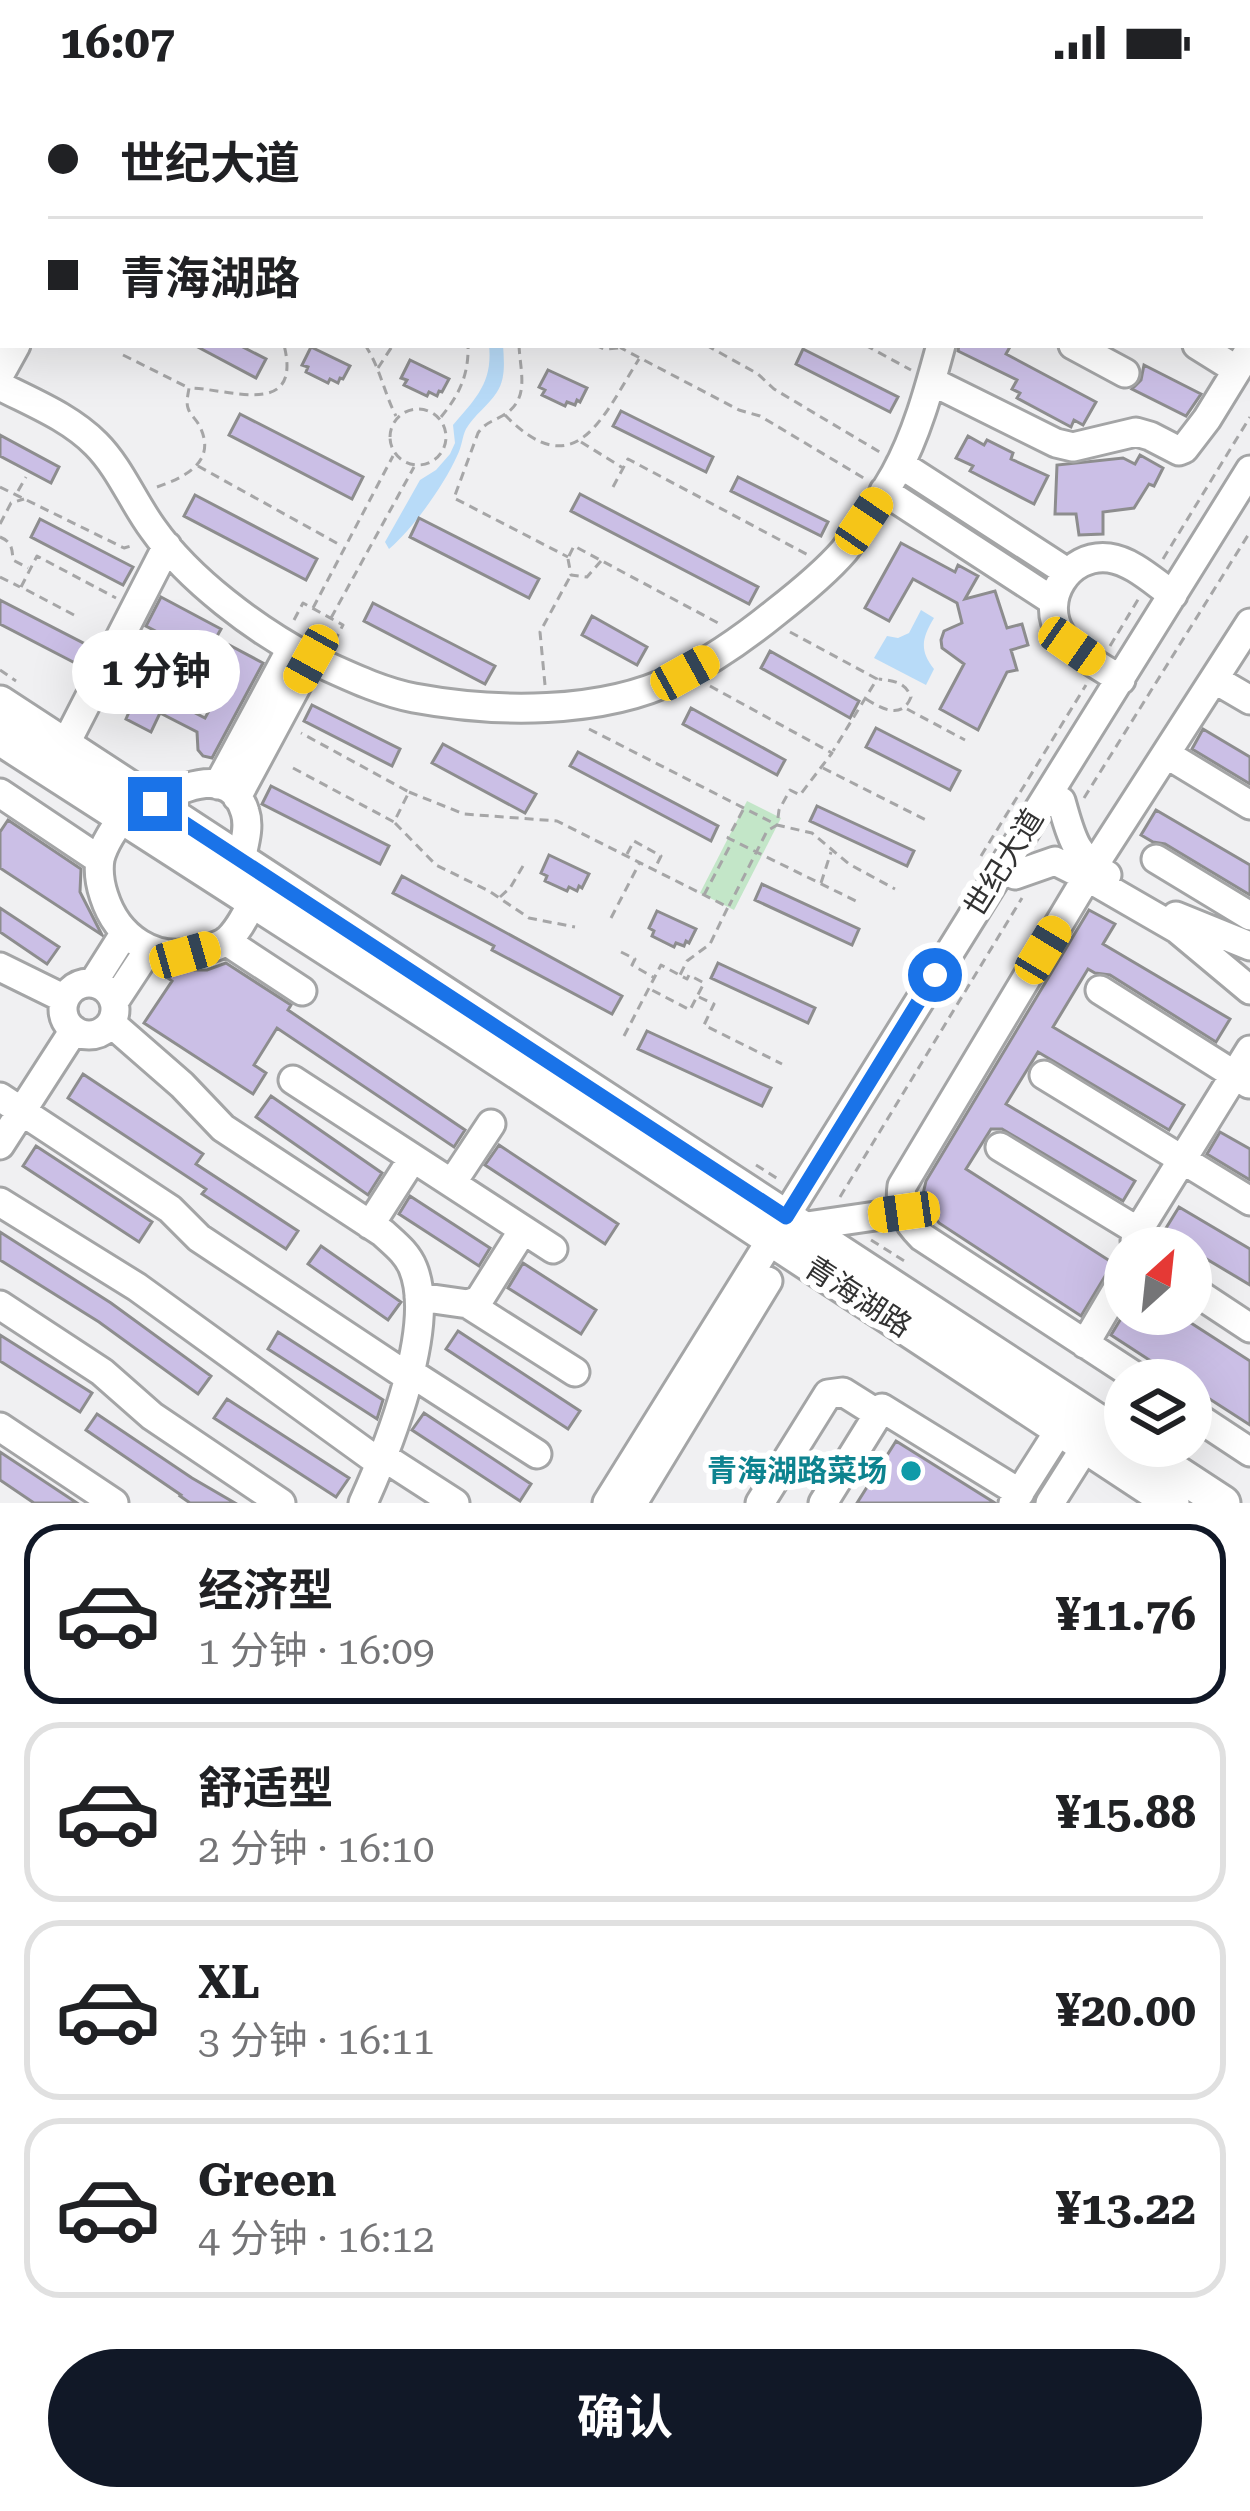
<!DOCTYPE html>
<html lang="zh">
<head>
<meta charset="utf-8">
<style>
	body { margin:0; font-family:"Roboto Serif","Noto Sans SC",serif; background:#f6f6f6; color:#202124; height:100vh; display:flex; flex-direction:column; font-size:45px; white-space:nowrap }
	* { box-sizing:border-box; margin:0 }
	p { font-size:39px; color:#757577 }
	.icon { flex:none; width:66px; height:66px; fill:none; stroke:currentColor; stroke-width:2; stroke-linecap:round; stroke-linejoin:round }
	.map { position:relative; height:1419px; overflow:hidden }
	.drawer { display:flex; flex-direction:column; background:#fff; flex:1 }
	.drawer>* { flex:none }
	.hud { position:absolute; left:0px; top:0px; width:1251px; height:264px; box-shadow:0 12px 48px #0002; display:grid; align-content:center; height:264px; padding:0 48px; background:#fff }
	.needle { width:78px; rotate:27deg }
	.fabs { position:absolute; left:1104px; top:1143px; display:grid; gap:24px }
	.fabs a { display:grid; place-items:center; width:108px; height:108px; border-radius:50%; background:#fff; box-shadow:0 12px 48px #0002; font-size:60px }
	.end { position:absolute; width:54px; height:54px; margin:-27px; border:15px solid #1a73e8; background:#fff; box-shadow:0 0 0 6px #fff }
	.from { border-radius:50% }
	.bubble { position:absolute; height:84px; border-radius:42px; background:#fff; box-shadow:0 12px 48px #0002; font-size:39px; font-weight:700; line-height:84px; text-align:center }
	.car { position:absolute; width:36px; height:72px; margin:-36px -18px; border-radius:15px; box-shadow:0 0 9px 3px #0007; background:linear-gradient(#f5c518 24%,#345 0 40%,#f5c518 0 76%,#345 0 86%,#f5c518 0) }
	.hud b { display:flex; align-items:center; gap:42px; height:114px; font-size:45px }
	.hud b+b { border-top:3px solid #e0e0e0 }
	.hud i { width:30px; height:30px; background:#202124 }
	ul { padding:21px 0 0; list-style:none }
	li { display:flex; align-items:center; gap:36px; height:180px; margin:0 24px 18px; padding:0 24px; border:6px solid #e0e0e0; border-radius:36px }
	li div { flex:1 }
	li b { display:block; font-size:45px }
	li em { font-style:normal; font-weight:700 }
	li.current { border-color:#111827 }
	li>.icon { width:108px; height:108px; stroke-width:1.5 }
	.cta { display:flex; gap:24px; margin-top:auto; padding:24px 48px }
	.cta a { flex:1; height:138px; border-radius:72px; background:#111827; color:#fff; font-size:48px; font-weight:700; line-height:138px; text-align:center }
	.status { display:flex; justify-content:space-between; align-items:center; height:84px; padding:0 60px; background:#fff; direction:ltr }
	.status svg { height:33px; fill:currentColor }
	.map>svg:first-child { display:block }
	.green { fill:#c3e6c8 }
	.water { fill:#b8dbf8 }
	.building { fill:#cbbfe6; stroke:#8d8d8e; stroke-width:3 }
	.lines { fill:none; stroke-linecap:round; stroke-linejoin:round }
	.minor-casing { stroke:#a4a5a6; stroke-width:33 }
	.major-casing { stroke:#a4a5a6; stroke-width:39 }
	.path { stroke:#a6a6a7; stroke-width:3; stroke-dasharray:9 6; stroke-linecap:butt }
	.minor { stroke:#fff; stroke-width:27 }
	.major { stroke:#fff; stroke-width:33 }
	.route { stroke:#1a73e8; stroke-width:15 }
	.culture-dot { fill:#0f9aa8; stroke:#fff; stroke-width:4.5 }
	.labels { text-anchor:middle; stroke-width:12; stroke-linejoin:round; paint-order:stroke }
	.street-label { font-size:30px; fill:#323232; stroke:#fff }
	.culture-label { font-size:30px; font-weight:bold; fill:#0d838f; stroke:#fff; text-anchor:end }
</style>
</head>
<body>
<div class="status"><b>16:07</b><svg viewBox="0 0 49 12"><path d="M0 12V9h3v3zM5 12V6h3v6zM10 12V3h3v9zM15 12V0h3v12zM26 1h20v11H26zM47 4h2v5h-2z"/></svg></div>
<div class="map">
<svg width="1250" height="1419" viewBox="0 0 1250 1419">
	<rect width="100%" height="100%" fill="#f0f0f2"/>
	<path class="green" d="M747 717 781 734 734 826 700 809Z"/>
	<path class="water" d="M489 261H503C504 277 506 294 497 308 489 321 474 331 466 345 462 353 462 363 457 372 444 401 413 445 389 465L385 458 420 396 436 386 450 370 455 359 453 341C475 315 493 299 489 261Z
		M921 526 934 534C922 554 919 566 934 585L926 601 874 574 887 552 898 554 909 549Z"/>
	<path class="building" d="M194 261H239L266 275 256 294Z
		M959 261H1011L1006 270 1096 318 1083 341 1074 336 1071 343 1017 314 1020 309 1012 305 1017 296 958 267Z
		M311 263 350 282 343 295 340 294 338 299 330 295 328 299 306 288 308 283 302 281Z
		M803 265 898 313 890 328 796 280Z
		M410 276 449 295 442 308 439 307 437 312 429 308 427 312 404 301 407 296 401 294Z
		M1144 281 1201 310 1186 332 1132 305 1141 296Z
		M548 286 587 304 580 318 577 316 575 321 567 318 565 322 542 311 545 306 539 303Z
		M621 327 713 373 706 388 613 342Z
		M240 330 363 393 352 415 229 351Z
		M0 351 59 383 51 399 0 372Z
		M968 352 984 361 987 356 1013 369 1011 375 1048 392 1034 420 970 387 973 382 956 374Z
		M1140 371 1163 384 1154 402 1149 400 1134 424 1103 428V450L1079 451 1076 430H1055L1057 381 1123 374 1135 380Z
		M738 393 828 438 821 452 731 407Z
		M580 410 758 503 749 520 571 427Z
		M195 411 317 475 306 496 184 432Z
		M419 434 539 495 529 514 410 453Z
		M40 435 133 483 123 501 31 453Z
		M901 459 955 488 958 481 978 492 965 515 995 507 1007 544 1022 540 1028 561 1011 566 1017 586 1007 588 978 646 940 625 964 580 942 564 941 556 944 547 962 539 957 519 913 495 889 537 865 524Z
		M161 513 221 545 216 554 263 579 212 674 203 672 198 666 197 648 160 629 151 648 126 635 129 628 118 616 115 607 123 592 138 590 174 609 170 616 205 634 226 596 194 579 199 570 146 542Z
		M0 516 89 562 79 581 0 540Z
		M373 519 495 582 485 600 364 537Z
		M592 532 647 563 637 581 582 551Z
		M770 567 859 617 850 634 761 584Z
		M312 621 400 665 392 682 304 637Z
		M691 624 785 676 777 691 683 640Z
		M876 644 960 687 950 706 866 663Z
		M1203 645 1250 673V700L1192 665Z
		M443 660 536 710 525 729 432 679Z
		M578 668 718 742 711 757 570 682Z
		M271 702 389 762 380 780 262 720Z
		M817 722 914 767 907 782 810 737Z
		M1156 726 1250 781V811L1165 760 1153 758 1141 751Z
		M8 736 81 785 80 808 102 851 0 784V748Z
		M549 771 589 790 582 804 579 802 577 807 569 803 567 807 545 797 547 792 541 789Z
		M402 792 622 912 612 930 492 866 494 862 393 809Z
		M762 800 859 845 852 861 755 816Z
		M0 824 59 863 47 880 0 848Z
		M1089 826 1115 840 1103 860 1230 935 1216 958 1110 891 1095 889 1088 885 1053 943 1184 1021 1169 1046 1038 968 1006 1020 1135 1097 1123 1117 1002 1045H991L966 1085 1113 1179 1081 1232 939 1139 923 1119V1110L926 1097Z
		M657 827 696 845 689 859 686 857 684 862 676 859 674 863 652 852 654 847 649 844Z
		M226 879 291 921 288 926 465 1046 454 1063 277 944 254 981 266 989 253 1010 144 939 172 897 157 886H207Z
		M718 879 815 924 808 939 711 894Z
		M647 947 771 1004 762 1022 638 965Z
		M83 990 203 1070 196 1080 298 1147 286 1165 202 1110 206 1105 68 1014Z
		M271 1012 382 1089 368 1111 256 1033Z
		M1220 1048 1250 1065V1096L1207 1070Z
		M499 1061 618 1140 605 1160 485 1081Z
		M36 1062 152 1138 139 1158 23 1082Z
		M410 1112 490 1164 479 1182 399 1130Z
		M1179 1123 1250 1165V1201L1163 1149Z
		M0 1148 111 1219 211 1292 198 1310 99 1238 0 1176Z
		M321 1162 401 1218 388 1236 308 1180Z
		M523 1179 596 1226 581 1250 508 1204Z
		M1125 1228V1230H1177L1250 1277V1341L1191 1303V1296H1180L1111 1251Z
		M458 1247 580 1327 568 1345 446 1265Z
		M278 1248 383 1316 377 1335 268 1265Z
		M0 1251 92 1309 80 1328 0 1277Z
		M227 1315 349 1394 336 1413 214 1334Z
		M424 1329 531 1400 520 1417 412 1346Z
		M97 1330 192 1394 235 1419H190L180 1412 181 1411 86 1346Z
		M896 1357 995 1419H857Z
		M0 1368 77 1419H34L0 1396Z"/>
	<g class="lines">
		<defs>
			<path id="minor" d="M906 0 907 3
				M982 0 988 3
				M1123 0 1129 3
				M157 3 159 0
				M1092 3 1093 0
				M1248 179 1250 180
				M1073 261 1125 289
				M1197 261 1237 286
				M0 290 16 261
				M931 297 1056 359 1073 363 1136 348 1150 352 1179 367 1184 365 1207 335 1250 265
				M0 302C33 319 69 333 96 360 120 384 133 418 153 445 189 496 256 546 311 575
				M900 380 1067 488
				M884 407 1053 517
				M1214 595 1250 616
				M1121 596C1102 583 1074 570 1061 550 1039 516 1068 469 1109 474 1132 477 1154 498 1173 511
				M65 661 167 462
				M1166 670 1250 721
				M218 701 291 565
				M0 709 100 776
				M237 713 311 575C345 590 378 607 414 614 495 629 601 631 676 594 713 576 744 554 776 528 799 510 825 489 844 467 862 444 880 416 895 390 917 350 929 305 941 261
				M1061 717C1071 751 1074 772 1107 791
				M133 718C122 735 105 755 100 775 98 788 100 800 104 812 117 853 155 880 198 867 207 865 217 863 225 858 241 846 251 819 261 803
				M155 720C182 702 231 681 245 728 250 743 244 761 241 776
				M1156 775 1250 832
				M1015 791 1055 777 1087 793 1177 845 1250 906
				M1176 832 1250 862
				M226 857 302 907
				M0 883 65 915
				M93 899 124 850
				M63 925a26 26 0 1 1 52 0a26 26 0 1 1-52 0Z
				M1100 906 1249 1000
				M114 918 149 865
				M111 939 182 1001 223 1044 383 1149C395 1160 407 1169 413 1184 437 1242 388 1364 363 1419
				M1044 991 1250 1117
				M293 996 553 1165
				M0 1013 170 1125 199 1154 410 1294
				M0 1061 74 946
				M1000 1063 1138 1147
				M452 1099 491 1040
				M0 1118 137 1203 380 1379
				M370 1141 413 1074
				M800 1143 903 1128
				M1137 1164 1135 1157 1138 1147 1250 966
				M1191 1205 1250 1244
				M419 1213 468 1220 479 1216 523 1146
				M468 1220 575 1288
				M0 1221 102 1288 152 1332 281 1419
				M1085 1260 1125 1192
				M411 1289 537 1370
				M1141 1296 922 1153C906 1137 899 1124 902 1102L1093 783 1250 539
				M1191 1329 1250 1368
				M0 1343 114 1419
				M382 1372 455 1419
				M607 1419 1250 386
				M633 1419 768 1197
				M760 1419 828 1310 843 1308 878 1330
				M823 1419 882 1324 1020 1409
				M1013 1419 1060 1345
				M1050 1419 1086 1362"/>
			<path id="major" d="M0 619 1125 1355
				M0 654 457 948 1172 1419
				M1136 1362 1223 1419"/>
		</defs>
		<use href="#minor" class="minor-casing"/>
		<use href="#major" class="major-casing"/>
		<path class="path" d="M412 0V3
			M585 0 591 3
			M802 0 808 3
			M602 3 603 0
			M365 261C380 283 384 309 396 332
			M519 261C520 288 531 316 502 332 492 338 486 338 478 349L454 414 568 473
			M595 261 604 265 620 264
			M623 261 621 264 739 326 760 332 867 396
			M706 261 758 290 774 305 883 370
			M865 261 911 286
			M123 271 187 303
			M378 284 393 261
			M390 353a28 28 0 1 1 56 0a28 28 0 1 1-56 0Z
			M505 331C576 404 603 332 639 275
			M441 333C459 311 469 291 468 261
			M581 358 623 384
			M198 382 342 462
			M0 403 124 464 134 461
			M157 403C186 393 218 377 199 341 196 335 190 331 188 324 186 318 188 311 189 304 227 304 303 336 284 261
			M613 403 628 375 810 472
			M18 407 26 393
			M0 440 11 419 24 415
			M0 453C12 458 12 464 13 476L28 484
			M569 472 574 462 720 540
			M568 475 571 491 587 493 601 477
			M1163 475 1250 333
			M0 493 20 503
			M313 524 393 372
			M74 531 21 503 37 472 116 514
			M331 534 414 383
			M294 536 303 519 343 541 333 560
			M790 548 877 595 833 667
			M1110 562 1139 514
			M0 586 16 597
			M545 601 540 548 571 491
			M710 602 832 669 800 711 790 706 779 726 777 741 767 747 729 822
			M866 615C882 625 902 636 911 613 905 598 894 597 879 595
			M907 625 965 656
			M589 645 777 741 812 749 849 780 895 805
			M293 684 394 738 409 708 301 649
			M823 684 926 736
			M409 708 464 730 557 737 728 823 710 860 687 877 680 891
			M1084 714 1250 448
			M743 726 728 754 858 818
			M395 739 436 781 489 807 529 834 575 843
			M627 770 634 757 661 772 654 786
			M981 772 1086 601
			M821 799 831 768
			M704 811 732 758
			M500 813 510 804 526 777
			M611 834 639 780
			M621 868 635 875 632 881 653 893
			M699 913 714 920 704 941 782 980
			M624 952 661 881 687 895 689 891 704 899 690 926 650 905
			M756 1081 778 1095
			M840 1113 1022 814
			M871 1156 909 1180"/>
		<use href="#minor" class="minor"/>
		<use href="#major" class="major"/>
	</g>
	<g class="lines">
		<path class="route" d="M155 720 786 1133 935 891"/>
	</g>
	<circle class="culture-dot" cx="911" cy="1387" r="12"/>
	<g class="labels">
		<g class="street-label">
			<text transform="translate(1004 779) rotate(-58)" y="10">世纪大道</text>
			<text transform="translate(858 1213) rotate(33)" y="10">青海湖路</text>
		</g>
		<g class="culture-label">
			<text x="887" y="1397">青海湖路菜场</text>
		</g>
	</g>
</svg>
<div class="fabs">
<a><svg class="needle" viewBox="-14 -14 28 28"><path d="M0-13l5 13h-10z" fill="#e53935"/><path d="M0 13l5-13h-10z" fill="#757577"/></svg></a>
<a><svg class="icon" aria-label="layers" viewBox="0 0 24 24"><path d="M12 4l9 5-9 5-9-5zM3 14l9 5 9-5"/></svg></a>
</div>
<i class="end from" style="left:935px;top:891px"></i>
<i class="end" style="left:155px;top:720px"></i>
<div class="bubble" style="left:72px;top:546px;width:168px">1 分钟</div>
<i class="car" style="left:864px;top:437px;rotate:34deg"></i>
<i class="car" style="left:1072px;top:562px;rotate:125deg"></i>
<i class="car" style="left:311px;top:575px;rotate:209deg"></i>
<i class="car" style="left:685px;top:589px;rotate:61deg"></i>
<i class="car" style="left:1043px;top:866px;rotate:31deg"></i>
<i class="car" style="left:185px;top:871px;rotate:74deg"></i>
<i class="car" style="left:904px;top:1128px;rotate:262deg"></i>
<div class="hud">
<b><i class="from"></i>世纪大道</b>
<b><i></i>青海湖路</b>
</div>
</div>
<section class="drawer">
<ul>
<li class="current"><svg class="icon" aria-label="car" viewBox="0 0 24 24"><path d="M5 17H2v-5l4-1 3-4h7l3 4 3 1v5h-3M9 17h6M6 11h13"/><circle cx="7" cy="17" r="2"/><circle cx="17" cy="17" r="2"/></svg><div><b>经济型</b><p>1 分钟 · 16:09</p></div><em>¥11.76</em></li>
<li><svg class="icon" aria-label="car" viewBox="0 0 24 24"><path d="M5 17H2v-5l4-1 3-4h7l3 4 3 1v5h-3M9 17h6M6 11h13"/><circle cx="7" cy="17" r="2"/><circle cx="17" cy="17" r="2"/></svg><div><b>舒适型</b><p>2 分钟 · 16:10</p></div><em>¥15.88</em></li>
<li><svg class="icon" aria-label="car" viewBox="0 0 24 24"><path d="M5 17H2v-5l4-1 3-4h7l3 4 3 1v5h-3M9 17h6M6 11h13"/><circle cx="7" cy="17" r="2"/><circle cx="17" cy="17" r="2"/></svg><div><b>XL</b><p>3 分钟 · 16:11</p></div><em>¥20.00</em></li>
<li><svg class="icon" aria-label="car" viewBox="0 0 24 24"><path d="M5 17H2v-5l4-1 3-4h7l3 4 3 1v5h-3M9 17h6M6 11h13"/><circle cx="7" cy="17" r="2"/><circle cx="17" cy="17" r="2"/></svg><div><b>Green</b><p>4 分钟 · 16:12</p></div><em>¥13.22</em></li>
</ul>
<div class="cta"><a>确认</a></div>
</section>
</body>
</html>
